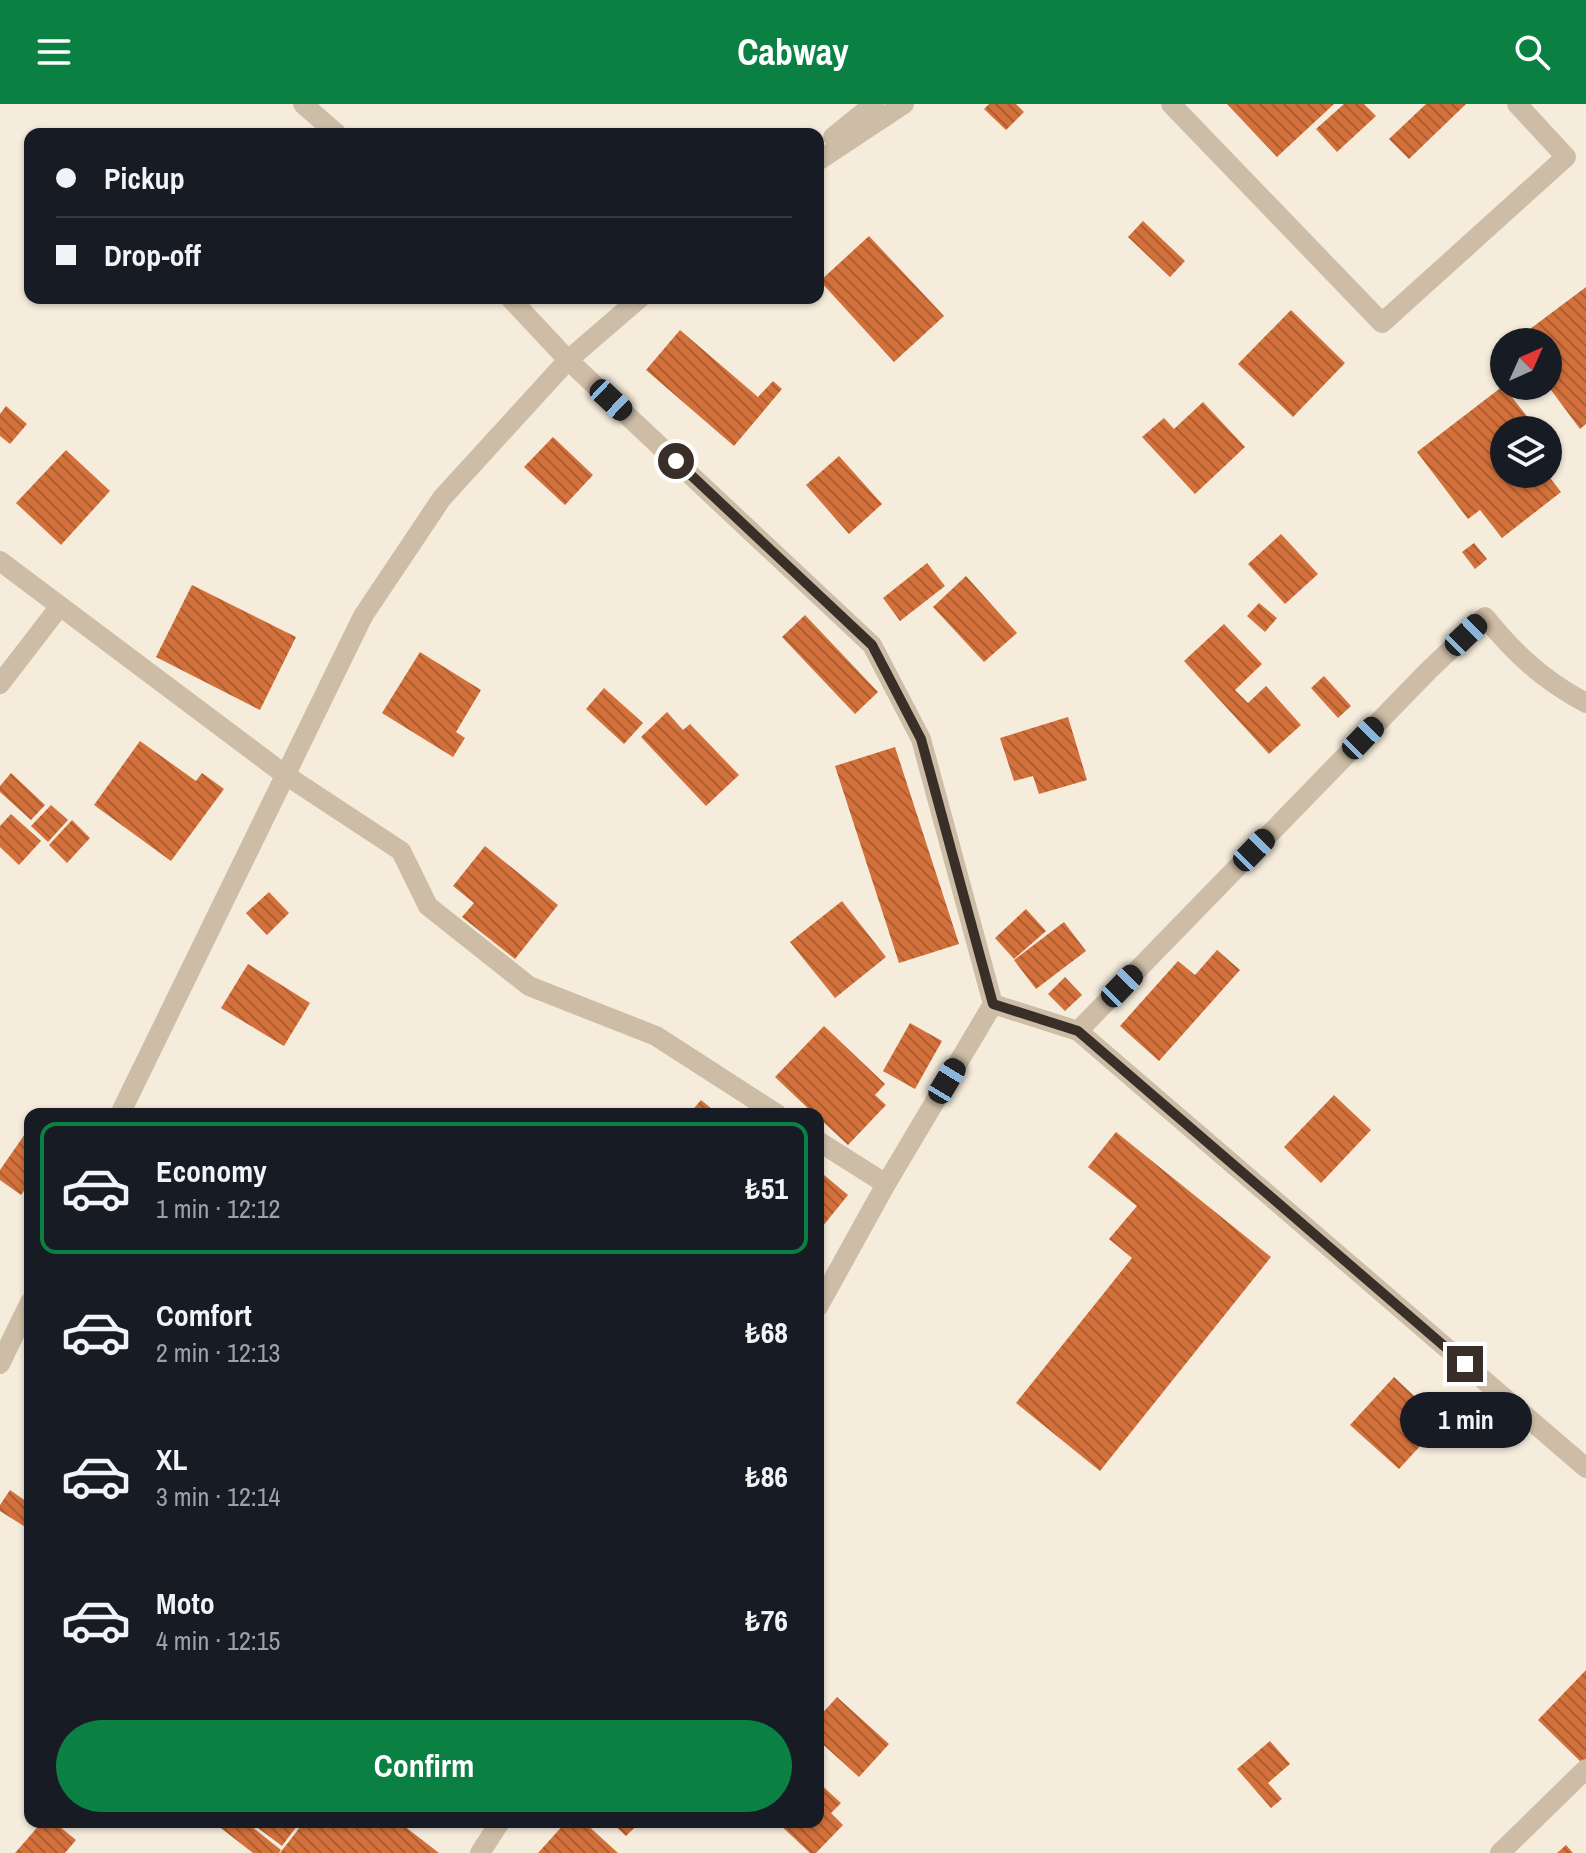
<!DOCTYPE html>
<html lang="en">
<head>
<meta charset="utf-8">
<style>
	body { margin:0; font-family:"Archivo Narrow",sans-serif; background:#242831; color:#f1f3f6; height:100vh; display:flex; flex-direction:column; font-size:30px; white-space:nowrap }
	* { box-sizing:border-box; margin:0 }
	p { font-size:26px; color:#9ea1a6 }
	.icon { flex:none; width:44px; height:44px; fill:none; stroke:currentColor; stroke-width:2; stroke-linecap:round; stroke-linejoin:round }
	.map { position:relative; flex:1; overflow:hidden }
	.panel { position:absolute; left:24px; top:1004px; width:800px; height:720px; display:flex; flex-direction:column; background:#171b24; border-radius:16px; box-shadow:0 2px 6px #0004 }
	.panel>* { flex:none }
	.hud { position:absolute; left:24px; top:24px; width:800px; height:176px; border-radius:16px; box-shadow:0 2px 6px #0004; display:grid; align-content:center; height:176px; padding:0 32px; background:#171b24 }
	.needle { width:52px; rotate:45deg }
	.fabs { position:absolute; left:1490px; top:224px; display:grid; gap:16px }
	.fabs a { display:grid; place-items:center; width:72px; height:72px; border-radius:50%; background:#171b24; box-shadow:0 2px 6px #0004; font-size:40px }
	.end { position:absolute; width:36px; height:36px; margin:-18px; border:10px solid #3a2f28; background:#fff; box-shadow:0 0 0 4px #fff }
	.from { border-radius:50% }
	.bubble { position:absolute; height:56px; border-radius:28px; background:#171b24; box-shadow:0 2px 6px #0004; font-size:26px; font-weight:800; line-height:56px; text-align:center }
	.car { position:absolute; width:24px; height:48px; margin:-24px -12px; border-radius:10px; box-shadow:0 0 6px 2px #0007; background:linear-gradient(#222 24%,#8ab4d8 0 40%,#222 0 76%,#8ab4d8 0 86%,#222 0) }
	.hud b { display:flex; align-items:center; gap:28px; height:76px; font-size:30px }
	.hud b+b { border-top:2px solid #363941 }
	.hud i { width:20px; height:20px; background:#f1f3f6 }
	ul { padding:14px 0 0; list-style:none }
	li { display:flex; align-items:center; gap:24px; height:132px; margin:0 16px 12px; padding:0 16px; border:4px solid transparent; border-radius:16px }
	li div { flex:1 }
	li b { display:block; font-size:30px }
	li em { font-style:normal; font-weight:800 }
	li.active { border-color:#0b8043 }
	li>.icon { width:72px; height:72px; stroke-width:1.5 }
	.cta { display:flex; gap:16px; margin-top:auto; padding:16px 32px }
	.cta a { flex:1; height:92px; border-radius:48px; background:#0b8043; color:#fff; font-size:32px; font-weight:800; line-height:92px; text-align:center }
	header { display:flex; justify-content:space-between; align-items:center; height:104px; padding:0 32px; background:#0b8043; color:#fff; font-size:36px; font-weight:800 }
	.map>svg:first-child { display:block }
	.building { fill:url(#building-back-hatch) }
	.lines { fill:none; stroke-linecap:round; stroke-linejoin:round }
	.minor { stroke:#cebda6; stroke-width:20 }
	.route { stroke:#3a2f28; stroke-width:10 }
</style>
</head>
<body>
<header><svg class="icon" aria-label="menu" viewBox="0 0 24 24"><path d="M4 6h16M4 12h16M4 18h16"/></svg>Cabway<svg class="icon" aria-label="search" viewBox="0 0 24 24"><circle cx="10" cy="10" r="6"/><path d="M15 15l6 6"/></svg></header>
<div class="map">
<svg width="1586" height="1749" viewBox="0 0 1586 1749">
	<defs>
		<pattern id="building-back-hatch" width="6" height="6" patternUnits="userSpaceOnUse" patternTransform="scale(2)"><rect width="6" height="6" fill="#d3713c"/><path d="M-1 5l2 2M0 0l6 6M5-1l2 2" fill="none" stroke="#ac5d32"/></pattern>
	</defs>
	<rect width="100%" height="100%" fill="#f5ecdc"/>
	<path class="building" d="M989 0H1016L1024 8 1006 26 984 5Z
		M1227 0H1334L1277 53Z
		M1344 0H1364L1376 12 1337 48 1316 25Z
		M1426 0H1466L1409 55 1389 35Z
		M1143 117 1185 157 1170 173 1128 133Z
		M869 132 944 212 894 258 820 177Z
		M1586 183V320L1580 325 1548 282V238H1533L1526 228Z
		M1291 206 1345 259 1293 313 1238 260Z
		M680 226 758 293 773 277 782 285 734 342 646 266Z
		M1503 282 1538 326H1504V370H1547L1561 388 1502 434 1480 406 1468 415 1417 348Z
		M1203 298 1245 343 1195 390 1142 333 1164 314 1174 325Z
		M6 302 27 320 10 340 0 332V310Z
		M553 333 593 371 565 401 524 363Z
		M66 346 110 387 61 441 16 399Z
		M839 352 882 400 849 430 806 381Z
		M1281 430 1318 470 1285 500 1248 460Z
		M1474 439 1487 455 1475 465 1462 448Z
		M927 459 945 482 900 517 883 494Z
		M966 472 1017 529 984 558 933 503Z
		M192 481 296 533 260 606 156 553Z
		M1259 499 1277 514 1265 528 1247 512Z
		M805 511 878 588 855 610 782 533Z
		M1224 520 1262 560 1235 586 1248 599 1266 582 1301 621 1269 650 1184 557Z
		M420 548 481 586 456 628 465 634 453 653 382 609Z
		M1324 572 1351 602 1338 614 1311 584Z
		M604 584 643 619 624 640 586 605Z
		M667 608 683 626 690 620 739 671 706 702 641 633Z
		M1068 613 1087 676 1039 690 1033 672 1014 677 1000 634Z
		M140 637 196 677 202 669 224 685 171 757 94 701Z
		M895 643 959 840 899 859 835 662Z
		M11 669 45 701 31 716 0 688V682Z
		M51 701 68 716 48 738 31 722Z
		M11 710 41 737 19 761 0 743V722Z
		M72 716 90 734 67 759 49 741Z
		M485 742 558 801 515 855 462 813 474 799 453 782Z
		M269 788 289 809 267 831 246 809Z
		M842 797 886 853 835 894 790 838Z
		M1026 805 1046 827 1014 855 995 834Z
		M1064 818 1086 847 1036 885 1014 856Z
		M1217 846 1240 866 1159 957 1120 922 1178 857 1195 871Z
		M248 860 310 899 284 942 221 904Z
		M1065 873 1082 891 1065 907 1048 890Z
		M910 919 942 937 915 985 883 967Z
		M824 922 885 980 875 991 886 1001 848 1041 818 1013V1010H814L775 973Z
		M1334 991 1371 1026 1321 1079 1284 1043Z
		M701 996 718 1010H689Z
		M1116 1028 1271 1153 1100 1367 1016 1299 1132 1154 1109 1135 1137 1102 1088 1063Z
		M25 1030 30 1034V1078L21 1091 0 1076V1066Z
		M818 1066 848 1091 818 1128Z
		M1394 1273 1442 1318 1399 1365 1350 1321Z
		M10 1386 30 1400V1426L0 1407V1401Z
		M1586 1566V1655L1582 1659 1538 1616Z
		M837 1593 889 1640 859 1673 818 1636V1614Z
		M1270 1637 1290 1660 1268 1679 1282 1695 1271 1704 1237 1665Z
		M818 1678 841 1699 831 1709 843 1721 816 1749H810L777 1718H818Z
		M42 1718H54L76 1736 65 1749H15Z
		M213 1718H246L281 1746 279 1749H253Z
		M250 1718H300L282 1742Z
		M304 1718H399L439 1749H280Z
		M566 1718H584L618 1749H538Z
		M611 1718H640L626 1732Z
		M1566 1741 1573 1749H1557Z"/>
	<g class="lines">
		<path class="minor" d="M303 0 337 30
			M1171 0 1382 219 1566 53 1517 0
			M833 33 874 0
			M818 57 904 0
			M510 194 568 256 872 541 921 635 993 900 886 1080 818 1203
			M0 457 284 670 401 747 428 802 529 882 656 932 777 1010
			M0 580 60 502
			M993 900 1078 927 1586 1364
			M1078 927 1429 566 1485 513C1515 550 1543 576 1586 599
			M120 1010 363 512 442 394 568 256 640 194
			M818 1037 886 1080
			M0 1260 30 1198
			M480 1749 500 1718
			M1500 1749 1586 1665"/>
	</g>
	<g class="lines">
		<path class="route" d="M676 357 872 541 921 635 993 900 1078 927 1465 1260"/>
	</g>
</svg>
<div class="fabs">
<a><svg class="needle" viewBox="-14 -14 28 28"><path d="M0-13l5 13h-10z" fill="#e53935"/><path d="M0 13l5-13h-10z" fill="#9ea1a6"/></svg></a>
<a><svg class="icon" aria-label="layers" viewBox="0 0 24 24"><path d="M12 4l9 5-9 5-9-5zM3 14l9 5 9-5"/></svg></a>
</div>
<i class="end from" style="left:676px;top:357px"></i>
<i class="end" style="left:1465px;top:1260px"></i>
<div class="bubble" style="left:1400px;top:1288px;width:132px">1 min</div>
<i class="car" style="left:611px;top:296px;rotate:133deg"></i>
<i class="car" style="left:1466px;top:531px;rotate:46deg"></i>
<i class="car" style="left:1363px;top:634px;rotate:44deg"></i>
<i class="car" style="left:1254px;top:746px;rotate:44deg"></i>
<i class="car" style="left:1122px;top:882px;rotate:44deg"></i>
<i class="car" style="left:947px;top:977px;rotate:31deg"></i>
<div class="hud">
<b><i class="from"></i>Pickup</b>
<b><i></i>Drop-off</b>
</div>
<section class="panel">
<ul>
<li class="active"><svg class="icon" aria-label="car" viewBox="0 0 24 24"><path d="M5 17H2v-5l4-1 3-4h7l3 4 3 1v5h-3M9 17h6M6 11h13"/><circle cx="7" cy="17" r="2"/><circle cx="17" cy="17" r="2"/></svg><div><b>Economy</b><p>1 min · 12:12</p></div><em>₺51</em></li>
<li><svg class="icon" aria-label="car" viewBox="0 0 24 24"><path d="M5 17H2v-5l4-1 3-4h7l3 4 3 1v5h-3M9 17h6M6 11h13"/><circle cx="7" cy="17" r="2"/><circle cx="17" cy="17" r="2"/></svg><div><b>Comfort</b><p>2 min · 12:13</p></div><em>₺68</em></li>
<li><svg class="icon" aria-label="car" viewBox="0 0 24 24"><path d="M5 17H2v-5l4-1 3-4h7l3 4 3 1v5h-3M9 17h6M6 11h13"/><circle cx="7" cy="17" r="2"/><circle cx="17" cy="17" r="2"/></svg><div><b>XL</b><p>3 min · 12:14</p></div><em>₺86</em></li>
<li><svg class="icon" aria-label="car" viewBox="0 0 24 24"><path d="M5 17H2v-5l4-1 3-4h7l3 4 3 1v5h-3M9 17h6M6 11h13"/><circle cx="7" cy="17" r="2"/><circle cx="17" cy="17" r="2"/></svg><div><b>Moto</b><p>4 min · 12:15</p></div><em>₺76</em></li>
</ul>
<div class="cta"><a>Confirm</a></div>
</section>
</div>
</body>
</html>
